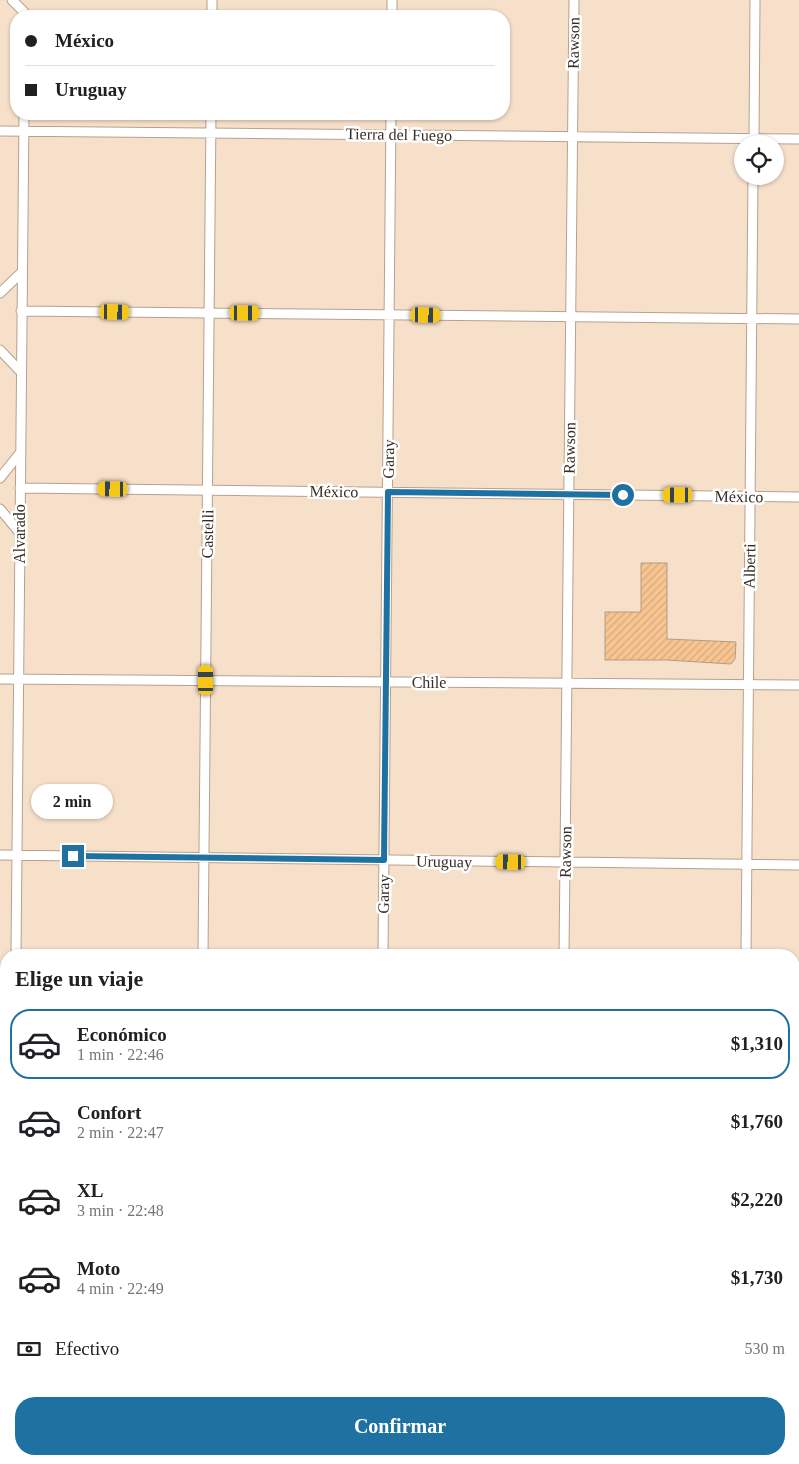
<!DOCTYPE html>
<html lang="es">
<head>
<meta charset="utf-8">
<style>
	body { margin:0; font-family:"Times New Roman",serif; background:#f6f6f6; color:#202124; height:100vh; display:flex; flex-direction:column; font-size:19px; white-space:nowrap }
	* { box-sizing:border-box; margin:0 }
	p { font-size:16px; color:#757577 }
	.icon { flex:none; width:28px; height:28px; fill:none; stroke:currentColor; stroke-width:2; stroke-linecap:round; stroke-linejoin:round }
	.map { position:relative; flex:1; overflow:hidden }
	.sheet { position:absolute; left:0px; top:949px; width:800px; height:516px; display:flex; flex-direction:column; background:#fff; border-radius:20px 20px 0 0; box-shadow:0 1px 4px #0004 }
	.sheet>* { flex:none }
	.guide { position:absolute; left:10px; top:10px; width:500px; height:110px; border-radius:20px; box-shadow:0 1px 4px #0004; display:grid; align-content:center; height:110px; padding:0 15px; background:#fff }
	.buttons { position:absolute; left:734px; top:135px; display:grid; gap:10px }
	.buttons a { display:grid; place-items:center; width:50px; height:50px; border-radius:50%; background:#fff; box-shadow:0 1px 4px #0004; font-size:25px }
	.end { position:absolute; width:22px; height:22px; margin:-11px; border:6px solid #1f71a2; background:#fff; box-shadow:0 0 0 2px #fff }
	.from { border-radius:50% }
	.bubble { position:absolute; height:35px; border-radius:18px; background:#fff; box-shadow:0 1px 4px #0004; font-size:16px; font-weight:700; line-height:35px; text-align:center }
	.car { position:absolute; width:15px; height:30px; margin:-15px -8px; border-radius:6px; box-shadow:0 0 4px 1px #0007; background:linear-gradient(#f5c518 24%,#345 0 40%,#f5c518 0 76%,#345 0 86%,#f5c518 0) }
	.guide b { display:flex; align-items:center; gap:18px; height:48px; font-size:19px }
	.guide b+b { border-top:1px solid #e0e0e0 }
	.guide i { width:12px; height:12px; background:#202124 }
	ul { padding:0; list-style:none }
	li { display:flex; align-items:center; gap:15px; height:70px; margin:0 10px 8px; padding:0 5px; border:2px solid transparent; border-radius:20px }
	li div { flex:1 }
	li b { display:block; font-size:19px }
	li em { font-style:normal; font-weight:700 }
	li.selected { border-color:#1f71a2 }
	li>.icon { width:45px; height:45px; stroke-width:1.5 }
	h2 { padding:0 15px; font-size:22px; line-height:60px }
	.pay { display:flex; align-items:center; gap:12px; height:55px; padding:0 15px; font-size:19px }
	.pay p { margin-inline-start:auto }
	.cta { display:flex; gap:10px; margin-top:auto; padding:10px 15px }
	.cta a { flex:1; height:58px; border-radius:20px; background:#1f71a2; color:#fff; font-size:20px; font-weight:700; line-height:58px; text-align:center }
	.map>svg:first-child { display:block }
	.building { fill:url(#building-hatch); stroke:#b19c87 }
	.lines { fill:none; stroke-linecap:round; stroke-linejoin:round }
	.street-casing { stroke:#b7a18d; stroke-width:11 }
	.secondary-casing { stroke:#b7a18d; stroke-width:15 }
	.street { stroke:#fff; stroke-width:9 }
	.secondary { stroke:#fff; stroke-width:12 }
	.route { stroke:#1f71a2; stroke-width:6 }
	.labels { text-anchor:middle; stroke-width:5; stroke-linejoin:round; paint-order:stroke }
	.street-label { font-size:16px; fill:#362e25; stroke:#fff }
</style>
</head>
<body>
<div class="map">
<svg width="799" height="1464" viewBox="0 0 799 1464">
	<defs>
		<pattern id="building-hatch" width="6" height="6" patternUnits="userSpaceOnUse" patternTransform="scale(1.25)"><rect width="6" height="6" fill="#f8c591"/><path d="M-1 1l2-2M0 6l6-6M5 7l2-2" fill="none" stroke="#d5aa7d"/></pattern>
	</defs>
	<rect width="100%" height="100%" fill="#f7e0ca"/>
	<path class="building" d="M641 563H667V639L736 642 735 659 731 664 667 660H605V612H641Z"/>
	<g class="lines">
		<defs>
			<path id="street" d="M12 0 24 12
				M212 16V0
				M392 16V0
				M0 131 799 139
				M754 142 755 0
				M0 293 22 272
				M21 311 799 319
				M0 350 21 372
				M0 478 20 453
				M20 488 799 497
				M0 509 19 532
				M0 679 799 685
				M0 855 799 865
				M16 955 24 114
				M203 955 211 114
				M383 955 391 114
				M564 955 574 0
				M746 955 753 176
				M0 1037H6
				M794 1046H799
				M0 1215H6
				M794 1223 799 1224
				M12 1464V1459
				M198 1464V1459
				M378 1464V1459
				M559 1464V1459
				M741 1464V1459"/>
			<path id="secondary" d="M0 1412H6
				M794 1420H799"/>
		</defs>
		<use href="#street" class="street-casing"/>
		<use href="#secondary" class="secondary-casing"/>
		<use href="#street" class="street"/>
		<use href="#secondary" class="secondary"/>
	</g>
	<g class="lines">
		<path class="route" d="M73 856 384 860 388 492 623 495"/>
	</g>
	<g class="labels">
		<g class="street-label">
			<text transform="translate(573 43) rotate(-89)" y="6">Rawson</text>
			<text transform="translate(399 134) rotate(1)" y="6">Tierra del Fuego</text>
			<text transform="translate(569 448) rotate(-89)" y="6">Rawson</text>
			<text transform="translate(388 459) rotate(-89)" y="6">Garay</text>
			<text transform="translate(334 491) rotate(1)" y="6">México</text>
			<text transform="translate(739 496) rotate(1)" y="6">México</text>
			<text transform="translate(19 534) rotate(-90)" y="6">Alvarado</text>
			<text transform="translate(207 534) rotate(-89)" y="6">Castelli</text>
			<text transform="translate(749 566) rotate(-89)" y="6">Alberti</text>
			<text x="429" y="688">Chile</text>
			<text transform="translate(565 852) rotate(-89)" y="6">Rawson</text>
			<text transform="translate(444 861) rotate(1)" y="6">Uruguay</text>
			<text transform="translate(383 894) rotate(-89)" y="6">Garay</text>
		</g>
	</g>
</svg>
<div class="buttons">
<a><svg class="icon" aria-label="locate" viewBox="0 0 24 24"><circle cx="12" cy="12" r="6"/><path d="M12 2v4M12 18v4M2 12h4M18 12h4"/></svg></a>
</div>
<i class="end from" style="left:623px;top:495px"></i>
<i class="end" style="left:73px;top:856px"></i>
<div class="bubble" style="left:31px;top:784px;width:82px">2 min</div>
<i class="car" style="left:115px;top:312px;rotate:91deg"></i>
<i class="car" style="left:245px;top:313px;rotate:90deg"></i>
<i class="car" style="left:426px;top:315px;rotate:91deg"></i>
<i class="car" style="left:113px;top:489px;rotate:271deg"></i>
<i class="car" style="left:678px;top:495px;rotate:270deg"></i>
<i class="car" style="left:206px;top:680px;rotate:0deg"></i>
<i class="car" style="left:511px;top:862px;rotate:271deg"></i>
<div class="guide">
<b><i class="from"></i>México</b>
<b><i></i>Uruguay</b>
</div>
<section class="sheet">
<h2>Elige un viaje</h2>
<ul>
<li class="selected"><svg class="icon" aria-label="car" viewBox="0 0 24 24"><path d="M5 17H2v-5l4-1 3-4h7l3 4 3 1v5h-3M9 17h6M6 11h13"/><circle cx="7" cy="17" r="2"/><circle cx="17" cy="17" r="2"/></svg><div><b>Económico</b><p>1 min · 22:46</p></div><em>$1,310</em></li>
<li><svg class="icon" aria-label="car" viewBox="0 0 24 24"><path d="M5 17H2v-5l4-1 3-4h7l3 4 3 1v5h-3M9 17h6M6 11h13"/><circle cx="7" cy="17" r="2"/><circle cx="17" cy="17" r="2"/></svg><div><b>Confort</b><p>2 min · 22:47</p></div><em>$1,760</em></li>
<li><svg class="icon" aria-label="car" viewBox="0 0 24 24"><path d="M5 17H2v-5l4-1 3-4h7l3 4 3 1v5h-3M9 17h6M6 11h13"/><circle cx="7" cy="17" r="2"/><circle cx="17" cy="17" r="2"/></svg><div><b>XL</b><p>3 min · 22:48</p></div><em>$2,220</em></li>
<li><svg class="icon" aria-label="car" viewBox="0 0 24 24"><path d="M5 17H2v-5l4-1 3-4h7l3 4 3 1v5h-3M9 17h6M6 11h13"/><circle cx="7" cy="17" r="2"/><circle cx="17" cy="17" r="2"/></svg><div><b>Moto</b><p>4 min · 22:49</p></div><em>$1,730</em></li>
</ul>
<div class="pay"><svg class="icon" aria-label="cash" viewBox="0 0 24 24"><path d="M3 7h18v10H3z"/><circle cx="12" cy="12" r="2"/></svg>Efectivo<p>530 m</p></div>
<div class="cta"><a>Confirmar</a></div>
</section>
</div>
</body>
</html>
